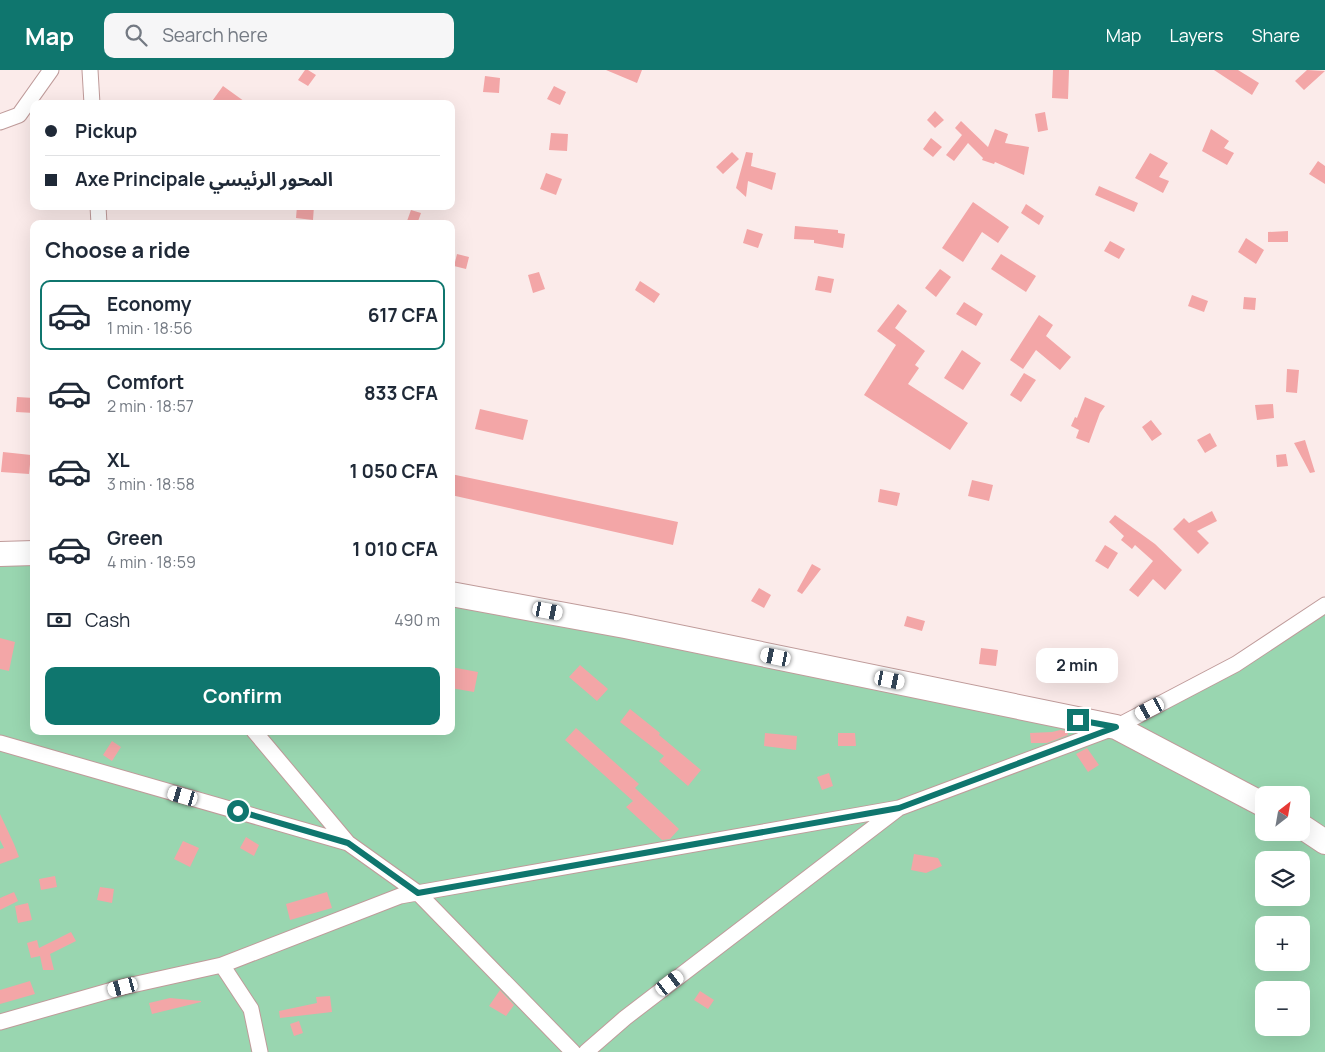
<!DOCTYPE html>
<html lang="en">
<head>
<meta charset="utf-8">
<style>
	body { margin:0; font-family:Manrope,"Noto Sans Arabic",sans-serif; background:#f6f6f7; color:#1f2937; height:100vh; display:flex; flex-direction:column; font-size:19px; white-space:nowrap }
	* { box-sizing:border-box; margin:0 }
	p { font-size:16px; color:#747a83 }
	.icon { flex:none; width:28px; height:28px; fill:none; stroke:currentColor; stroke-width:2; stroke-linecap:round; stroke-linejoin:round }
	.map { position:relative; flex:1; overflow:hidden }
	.side { position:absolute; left:30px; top:150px; width:425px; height:515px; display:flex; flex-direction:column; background:#fff; border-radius:10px; box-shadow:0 5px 20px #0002 }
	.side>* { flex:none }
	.banner { position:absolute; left:30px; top:30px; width:425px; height:110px; border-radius:10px; box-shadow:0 5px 20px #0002; display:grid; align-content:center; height:110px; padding:0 15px; background:#fff }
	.needle { width:32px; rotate:31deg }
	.controls { position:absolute; left:1255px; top:716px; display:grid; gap:10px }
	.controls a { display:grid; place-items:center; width:55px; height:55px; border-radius:10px; background:#fff; box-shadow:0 5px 20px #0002; font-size:25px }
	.end { position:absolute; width:22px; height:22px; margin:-11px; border:6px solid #0f766e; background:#fff; box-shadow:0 0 0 2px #fff }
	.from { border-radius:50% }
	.bubble { position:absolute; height:35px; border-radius:10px; background:#fff; box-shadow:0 5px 20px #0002; font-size:16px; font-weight:700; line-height:35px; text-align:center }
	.car { position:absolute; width:15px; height:30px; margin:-15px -8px; border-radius:6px; box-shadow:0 0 4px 1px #0007; background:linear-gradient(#fff 24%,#345 0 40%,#fff 0 76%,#345 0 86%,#fff 0) }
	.banner b { display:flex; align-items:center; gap:18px; height:48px; font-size:19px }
	.banner b+b { border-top:1px solid #e0e1e3 }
	.banner i { width:12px; height:12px; background:#1f2937 }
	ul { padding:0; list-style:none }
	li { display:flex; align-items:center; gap:15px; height:70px; margin:0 10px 8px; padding:0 5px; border:2px solid transparent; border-radius:10px }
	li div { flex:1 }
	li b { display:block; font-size:19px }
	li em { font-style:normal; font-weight:700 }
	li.active { border-color:#0f766e }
	li>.icon { width:45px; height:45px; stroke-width:1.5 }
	h2 { padding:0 15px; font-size:22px; line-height:60px }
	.pay { display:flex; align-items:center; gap:12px; height:55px; padding:0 15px; font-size:19px }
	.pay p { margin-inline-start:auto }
	.cta { display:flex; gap:10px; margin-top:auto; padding:10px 15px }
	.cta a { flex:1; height:58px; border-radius:10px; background:#0f766e; color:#fff; font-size:20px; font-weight:700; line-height:58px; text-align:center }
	header { display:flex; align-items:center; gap:30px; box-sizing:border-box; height:70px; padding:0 25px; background:#0f766e; color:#fff }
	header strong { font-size:24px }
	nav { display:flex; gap:28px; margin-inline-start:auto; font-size:18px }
	.search { width:350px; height:45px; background:#f6f6f7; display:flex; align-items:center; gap:12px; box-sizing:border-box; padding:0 18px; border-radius:10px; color:#747a83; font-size:19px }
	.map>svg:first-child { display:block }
	.green { fill:#99d6b0; fill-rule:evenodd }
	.building { fill:#f3a6a7 }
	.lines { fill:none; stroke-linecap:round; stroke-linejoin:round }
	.minor-casing { stroke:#bf9b9a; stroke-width:17 }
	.primary-casing { stroke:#bf9b9a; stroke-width:26 }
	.minor { stroke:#fff; stroke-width:15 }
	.primary { stroke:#fff; stroke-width:24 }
	.route { stroke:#0f766e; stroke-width:6 }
</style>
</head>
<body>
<header>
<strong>Map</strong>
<div class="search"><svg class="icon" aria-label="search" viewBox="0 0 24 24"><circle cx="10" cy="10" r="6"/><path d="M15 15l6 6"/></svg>Search here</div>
<nav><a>Map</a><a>Layers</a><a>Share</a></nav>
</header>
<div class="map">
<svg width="1325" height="982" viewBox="0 0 1325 982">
	<rect width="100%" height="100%" fill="#fbebea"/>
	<path class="green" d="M34 483V661H451V524L1116 657 1325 535V982H0V484ZM1264 725H1301V762H1264ZM1264 790H1301V828H1264ZM1264 855H1301V892H1264ZM1264 920H1301V958H1264Z"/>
	<path class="building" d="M305 0H308L316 5 308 16 298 10Z
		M606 0H642L637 13Z
		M1053 0H1069L1068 29 1052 28Z
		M1214 0H1238L1259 13 1252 25Z
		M1307 0 1325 1 1304 20 1295 11Z
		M485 6 500 8 499 23 483 22Z
		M223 16 248 34H210Z
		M554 16 566 22 560 35 547 29Z
		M935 41 944 50 935 58 927 50Z
		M1045 42 1048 60 1038 62 1035 44Z
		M961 51 988 77 995 59 1008 64 1005 73 1029 77 1024 105 995 92 994 94 982 90 983 88 968 73 954 91 946 85 962 65 955 58Z
		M1211 59 1229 71 1224 78 1234 83 1227 95 1202 81Z
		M551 63 568 64 567 81 549 80Z
		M931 68 942 77 933 87 923 79Z
		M732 82 739 89 723 104 716 97Z
		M746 82 753 83 751 96 776 103 772 120 748 111 746 127 736 118Z
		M1150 83 1168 93 1159 107 1169 111 1163 123 1135 108Z
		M1318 91 1325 96V114L1309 104Z
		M546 103 562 109 556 125 540 119Z
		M1099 116 1138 133 1134 142 1095 125Z
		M973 132 1009 157 998 173 982 162 963 192 942 178Z
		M1026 134 1044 146 1039 155 1021 143Z
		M297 136H314L313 150 296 148Z
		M411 140 421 143 417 154 407 151Z
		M795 156 838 160V163L845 164 843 178 814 173V170L794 169Z
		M747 159 763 164 758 178 743 173Z
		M1288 161V172H1268V162Z
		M1246 168 1264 180 1256 194 1238 182Z
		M1110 171 1125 179 1119 189 1104 181Z
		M457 184 469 187 466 199 454 196Z
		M1001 184 1036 206 1026 222 991 199Z
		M940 199 951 207 936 227 925 218Z
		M539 202 545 219 533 223 528 205Z
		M818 206 834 209 831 223 815 220Z
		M640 211 660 224 654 233 635 220Z
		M1192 225 1208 231 1204 242 1188 236Z
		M1244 227 1256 228 1255 240 1243 239Z
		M964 232 983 244 976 256 956 244Z
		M898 234 907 241 895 258 925 281 915 295 919 298 908 314 968 353 950 380 864 325 896 275 877 261Z
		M1039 245 1053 255 1046 266 1071 287 1060 300 1036 280 1023 299 1010 290Z
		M962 280 981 293 963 320 944 308Z
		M1287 299 1299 300 1297 323 1286 322Z
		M1024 303 1036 310 1021 332 1010 325Z
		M17 327 34 328V343L16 342Z
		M1085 327 1105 336 1100 343 1089 373 1076 368 1079 360 1071 356 1075 347 1077 348Z
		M1273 334 1274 348 1257 350 1255 335Z
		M480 339 528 350 523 370 475 359Z
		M1151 350 1162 364 1152 371 1142 357Z
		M1210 363 1217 376 1205 383 1197 370Z
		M1305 370 1315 402 1310 403 1294 373Z
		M3 382 31 385 29 404 1 402Z
		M1286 384 1288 396 1277 397 1276 385Z
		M451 404 678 452 673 475 451 425Z
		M972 410 993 415 989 431 968 426Z
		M880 419 900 423 897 436 878 432Z
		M1212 441 1217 451 1197 461 1209 473 1198 484 1173 459 1184 448 1189 453Z
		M1115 445 1155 474 1182 500 1165 520 1153 509 1138 527 1129 520 1153 491 1135 475 1132 479 1121 470 1124 466 1109 452Z
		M1105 475 1118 483 1108 499 1095 491Z
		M812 494 821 499 802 524 797 521Z
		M759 518 771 525 764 538 751 531Z
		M907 546 925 551 922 561 904 556Z
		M0 568 15 572 9 601 0 599Z
		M981 578 998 580 996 596 979 594Z
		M580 595 608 619 597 631 569 607Z
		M451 597 478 602 474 622 451 618Z
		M630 639 660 663 659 665 701 700 688 716 659 691 664 686 620 652Z
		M576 658 639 714 635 718 679 759 670 769 662 770 626 737 633 731 565 670Z
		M1060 660 1067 661 1068 665 1047 673H1031L1030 663 1052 662Z
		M765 663 797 666 796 680 764 676Z
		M838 663H855L856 676H838Z
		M112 671 121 677 112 691 103 685Z
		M1087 678 1099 695 1088 702 1076 684Z
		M829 703 833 716 822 720 817 707Z
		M0 744 14 774 19 787 0 794V779L4 778 0 770Z
		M246 767 259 775 254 786 240 778Z
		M183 771 199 778 190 797 174 789Z
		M914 784 938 788 942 796 926 803 911 800Z
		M55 806 57 817 41 820 39 809Z
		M100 817 114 819 112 833 97 830Z
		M14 822 18 831 0 840V828Z
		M327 822 332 838 290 850 286 834Z
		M28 833 32 850 18 853 15 836Z
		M71 862 76 871 50 884 54 900H43L40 886 31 888 27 873 37 870 39 878Z
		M30 911 35 924 0 934V920Z
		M500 920 514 935 506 946 489 936Z
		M700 921 714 930 708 939 694 930Z
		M330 926 332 942 280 948 279 941 317 933 316 927Z
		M170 928 201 931V932L152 944 149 933Z
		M299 951 303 963 294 966 290 954Z"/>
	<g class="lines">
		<defs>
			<path id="minor" d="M90 0 92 34
				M0 52 19 45 51 0
				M98 136 99 154
				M254 661 348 773
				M0 673 348 773 418 823 573 982
				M222 895 251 939 260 982
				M0 952 123 917 222 895 400 826 899 738
				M586 982 625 948 899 738 1116 657 1236 594 1325 535"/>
			<path id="primary" d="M0 484 34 483
				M451 524 625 556 1116 657 1264 735
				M1301 756 1325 772"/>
		</defs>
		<use href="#minor" class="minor-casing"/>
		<use href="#primary" class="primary-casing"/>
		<use href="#minor" class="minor"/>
		<use href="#primary" class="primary"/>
	</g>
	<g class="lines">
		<path class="route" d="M238 741 348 773 418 823 899 738 1116 657 1078 650"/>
	</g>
</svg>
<div class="controls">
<a><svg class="needle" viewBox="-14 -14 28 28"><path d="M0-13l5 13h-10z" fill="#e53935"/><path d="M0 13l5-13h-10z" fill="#747a83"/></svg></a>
<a><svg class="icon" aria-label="layers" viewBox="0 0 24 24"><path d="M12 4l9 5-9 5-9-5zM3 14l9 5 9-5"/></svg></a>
<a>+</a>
<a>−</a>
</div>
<i class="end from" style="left:238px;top:741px"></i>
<i class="end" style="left:1078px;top:650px"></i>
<div class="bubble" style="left:1036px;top:578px;width:82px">2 min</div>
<i class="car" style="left:548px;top:541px;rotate:101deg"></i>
<i class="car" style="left:776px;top:587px;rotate:282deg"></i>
<i class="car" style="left:890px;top:610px;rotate:102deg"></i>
<i class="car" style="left:1150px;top:639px;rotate:242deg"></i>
<i class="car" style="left:183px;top:726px;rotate:286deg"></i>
<i class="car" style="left:670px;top:913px;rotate:53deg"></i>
<i class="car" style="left:123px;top:917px;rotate:255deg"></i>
<div class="banner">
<b><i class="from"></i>Pickup</b>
<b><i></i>Axe Principale المحور الرئيسي</b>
</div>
<section class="side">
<h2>Choose a ride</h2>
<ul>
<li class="active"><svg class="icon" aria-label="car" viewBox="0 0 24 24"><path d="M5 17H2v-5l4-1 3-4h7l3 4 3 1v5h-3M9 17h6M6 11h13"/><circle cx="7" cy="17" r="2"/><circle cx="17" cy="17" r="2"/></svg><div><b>Economy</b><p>1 min · 18:56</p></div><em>617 CFA</em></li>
<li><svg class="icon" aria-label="car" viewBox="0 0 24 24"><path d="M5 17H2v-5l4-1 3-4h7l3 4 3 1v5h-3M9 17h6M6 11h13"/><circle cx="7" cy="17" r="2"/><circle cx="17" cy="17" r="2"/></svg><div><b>Comfort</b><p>2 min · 18:57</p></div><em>833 CFA</em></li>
<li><svg class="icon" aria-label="car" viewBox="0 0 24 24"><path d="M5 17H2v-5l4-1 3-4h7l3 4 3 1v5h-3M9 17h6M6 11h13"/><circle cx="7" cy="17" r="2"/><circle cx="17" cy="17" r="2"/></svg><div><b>XL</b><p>3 min · 18:58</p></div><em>1 050 CFA</em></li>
<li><svg class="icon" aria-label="car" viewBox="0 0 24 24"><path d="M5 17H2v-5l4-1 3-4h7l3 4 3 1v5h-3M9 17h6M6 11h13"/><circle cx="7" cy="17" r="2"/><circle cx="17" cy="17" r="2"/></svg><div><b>Green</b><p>4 min · 18:59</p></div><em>1 010 CFA</em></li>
</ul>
<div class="pay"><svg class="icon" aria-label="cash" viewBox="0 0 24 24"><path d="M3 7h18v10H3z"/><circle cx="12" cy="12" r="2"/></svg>Cash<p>490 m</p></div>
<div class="cta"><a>Confirm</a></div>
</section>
</div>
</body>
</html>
